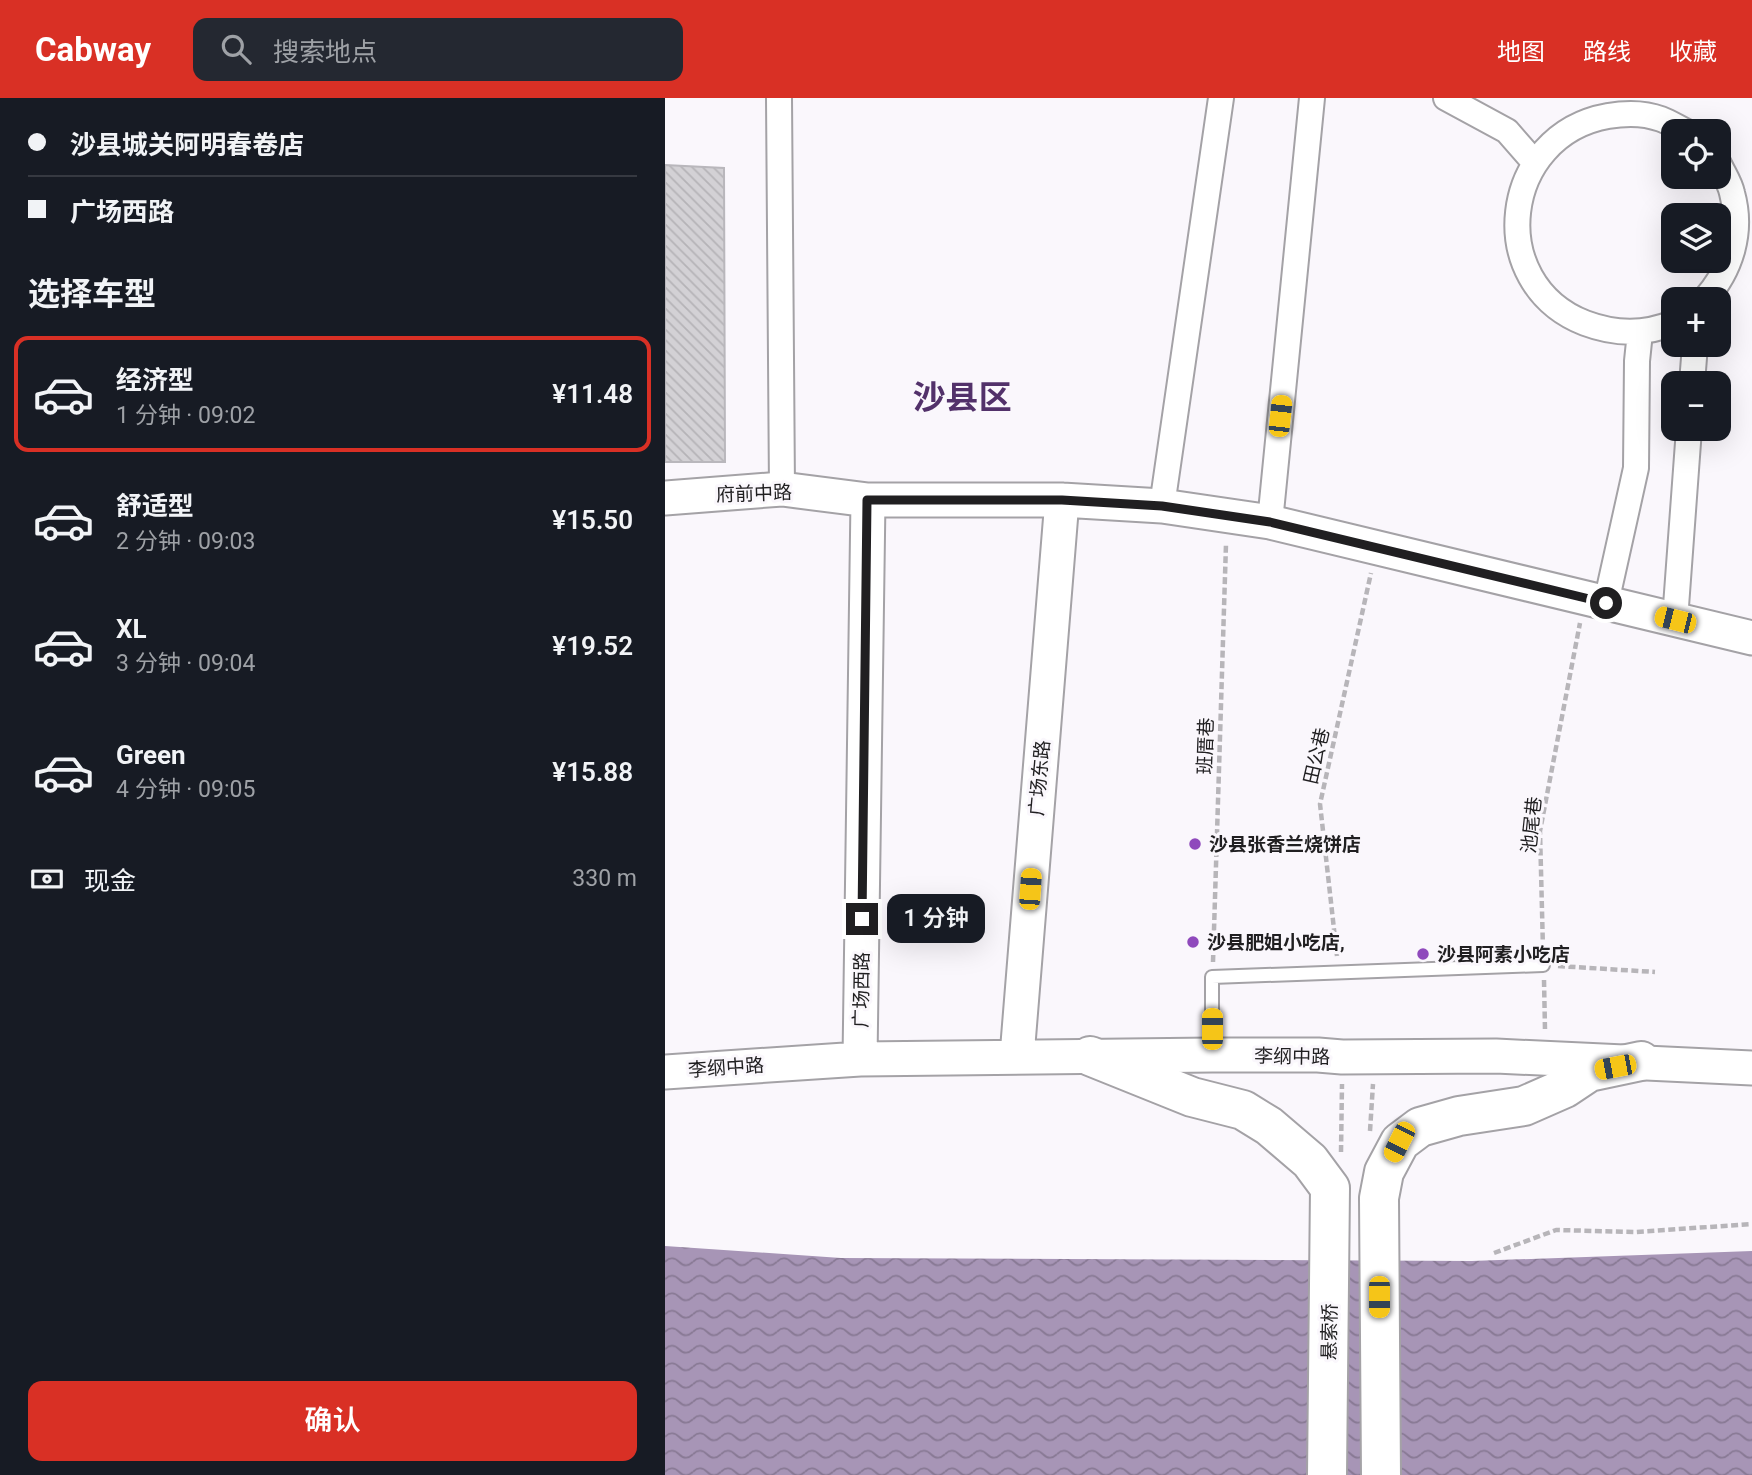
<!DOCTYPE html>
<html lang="zh">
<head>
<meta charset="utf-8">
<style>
	body { margin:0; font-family:Roboto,"Noto Sans SC",sans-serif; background:#242831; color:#f1f3f6; height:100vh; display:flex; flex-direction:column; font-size:26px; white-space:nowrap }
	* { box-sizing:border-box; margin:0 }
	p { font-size:23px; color:#9ea1a6 }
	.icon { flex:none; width:38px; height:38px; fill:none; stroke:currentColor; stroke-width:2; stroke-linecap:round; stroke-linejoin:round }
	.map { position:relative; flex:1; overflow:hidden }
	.sheet { display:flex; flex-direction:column; background:#171b24; width:665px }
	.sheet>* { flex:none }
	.top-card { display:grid; align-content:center; height:154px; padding:0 28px; background:#171b24 }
	.controls { position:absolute; left:996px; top:21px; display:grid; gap:14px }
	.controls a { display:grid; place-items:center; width:70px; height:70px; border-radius:14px; background:#171b24; box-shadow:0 7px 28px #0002; font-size:35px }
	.end { position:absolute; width:32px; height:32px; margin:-16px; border:9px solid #201f21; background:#fff; box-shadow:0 0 0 4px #fff }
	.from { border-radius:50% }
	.bubble { position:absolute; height:49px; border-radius:14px; background:#171b24; box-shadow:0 7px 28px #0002; font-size:23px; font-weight:600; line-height:49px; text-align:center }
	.car { position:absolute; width:21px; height:42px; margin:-21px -10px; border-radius:9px; box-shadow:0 0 5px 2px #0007; background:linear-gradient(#f5c518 24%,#345 0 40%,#f5c518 0 76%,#345 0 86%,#f5c518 0) }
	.top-card b { display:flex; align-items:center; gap:24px; height:66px; font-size:26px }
	.top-card b+b { border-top:2px solid #363941 }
	.top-card i { width:18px; height:18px; background:#f1f3f6 }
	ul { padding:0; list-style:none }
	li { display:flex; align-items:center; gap:21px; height:116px; margin:0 14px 10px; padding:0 14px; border:4px solid transparent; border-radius:14px }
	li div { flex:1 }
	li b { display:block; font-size:26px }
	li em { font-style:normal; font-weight:600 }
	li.selected { border-color:#d93025 }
	li>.icon { width:63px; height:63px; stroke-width:1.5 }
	h2 { padding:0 28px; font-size:32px; line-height:84px }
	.pay { display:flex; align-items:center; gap:18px; height:77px; padding:0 28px; font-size:26px }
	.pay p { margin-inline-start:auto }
	.button { display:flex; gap:14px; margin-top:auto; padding:14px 28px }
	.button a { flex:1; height:80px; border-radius:14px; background:#d93025; color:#fff; font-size:28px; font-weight:600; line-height:80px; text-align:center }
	header { display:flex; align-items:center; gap:42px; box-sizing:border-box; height:98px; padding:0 35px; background:#d93025; color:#fff }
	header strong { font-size:33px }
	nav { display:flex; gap:38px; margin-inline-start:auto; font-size:24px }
	.search { width:490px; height:63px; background:#242831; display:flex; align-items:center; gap:18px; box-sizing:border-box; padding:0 24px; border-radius:14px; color:#9ea1a6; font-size:26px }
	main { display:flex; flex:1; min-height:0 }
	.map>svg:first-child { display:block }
	.water { fill:url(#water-waves) }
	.building { fill:url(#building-back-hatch); stroke:#b9b7bc; stroke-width:2 }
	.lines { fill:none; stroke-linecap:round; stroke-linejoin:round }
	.lane-casing { stroke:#a4a2a6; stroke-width:16 }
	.street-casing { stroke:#a4a2a6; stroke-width:28 }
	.secondary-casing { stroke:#a4a2a6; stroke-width:37 }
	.primary-casing { stroke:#a4a2a6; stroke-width:42 }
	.path { stroke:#b7b5b9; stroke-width:4.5; stroke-dasharray:7 3.5; stroke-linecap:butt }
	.lane { stroke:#fff; stroke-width:12 }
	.street { stroke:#fff; stroke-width:24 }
	.secondary { stroke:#fff; stroke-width:33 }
	.primary { stroke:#fff; stroke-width:38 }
	.route { stroke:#201f21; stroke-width:9 }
	.poi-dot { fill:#8f49bc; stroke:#faf7fc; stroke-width:2.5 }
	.labels { text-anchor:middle; stroke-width:6; stroke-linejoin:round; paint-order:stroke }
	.street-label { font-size:19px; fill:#201f21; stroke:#faf7fc }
	.poi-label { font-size:19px; font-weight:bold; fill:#201f21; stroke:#faf7fc; text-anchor:start }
	.town-label { font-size:33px; font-weight:bold; fill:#52316a; stroke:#faf7fc }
</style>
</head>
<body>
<header>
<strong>Cabway</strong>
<div class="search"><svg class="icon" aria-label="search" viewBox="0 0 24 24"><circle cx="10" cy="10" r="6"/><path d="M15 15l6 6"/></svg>搜索地点</div>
<nav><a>地图</a><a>路线</a><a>收藏</a></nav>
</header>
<main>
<section class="sheet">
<div class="top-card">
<b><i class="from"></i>沙县城关阿明春卷店</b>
<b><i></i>广场西路</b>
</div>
<h2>选择车型</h2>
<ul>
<li class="selected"><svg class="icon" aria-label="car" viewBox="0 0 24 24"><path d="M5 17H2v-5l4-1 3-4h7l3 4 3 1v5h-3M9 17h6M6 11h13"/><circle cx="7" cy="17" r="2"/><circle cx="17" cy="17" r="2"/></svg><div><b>经济型</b><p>1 分钟 · 09:02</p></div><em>¥11.48</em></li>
<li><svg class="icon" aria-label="car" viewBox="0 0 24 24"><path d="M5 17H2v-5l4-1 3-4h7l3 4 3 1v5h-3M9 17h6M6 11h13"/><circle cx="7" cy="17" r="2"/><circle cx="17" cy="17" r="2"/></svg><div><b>舒适型</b><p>2 分钟 · 09:03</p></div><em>¥15.50</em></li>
<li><svg class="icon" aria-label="car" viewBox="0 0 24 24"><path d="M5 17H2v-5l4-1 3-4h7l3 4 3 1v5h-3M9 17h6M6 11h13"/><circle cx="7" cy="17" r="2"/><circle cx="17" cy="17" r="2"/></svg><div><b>XL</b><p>3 分钟 · 09:04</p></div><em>¥19.52</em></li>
<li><svg class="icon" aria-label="car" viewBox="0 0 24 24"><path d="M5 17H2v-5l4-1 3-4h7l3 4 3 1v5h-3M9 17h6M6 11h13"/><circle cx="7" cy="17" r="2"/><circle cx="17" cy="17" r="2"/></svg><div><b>Green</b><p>4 分钟 · 09:05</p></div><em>¥15.88</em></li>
</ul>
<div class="pay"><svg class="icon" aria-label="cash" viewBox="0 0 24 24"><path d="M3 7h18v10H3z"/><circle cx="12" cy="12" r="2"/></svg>现金<p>330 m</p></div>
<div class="button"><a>确认</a></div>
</section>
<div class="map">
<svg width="1087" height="1377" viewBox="0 0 1087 1377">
	<defs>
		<pattern id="water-waves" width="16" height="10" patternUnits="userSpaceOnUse" patternTransform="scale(1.75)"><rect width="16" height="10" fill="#a795b6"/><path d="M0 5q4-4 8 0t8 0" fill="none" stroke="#887994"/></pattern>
		<pattern id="building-back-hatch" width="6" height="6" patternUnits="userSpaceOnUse" patternTransform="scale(1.75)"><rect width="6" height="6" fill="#d3d1d5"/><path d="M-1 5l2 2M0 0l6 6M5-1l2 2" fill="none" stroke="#b5b3b7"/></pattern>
	</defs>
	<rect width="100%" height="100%" fill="#faf7fc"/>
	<path class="water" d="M0 1148 176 1160 807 1163 1087 1153V1377H0Z"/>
	<path class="building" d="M0 67 59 70 60 364H0Z"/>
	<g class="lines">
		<defs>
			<path id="lane" d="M547 956V879L878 867"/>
			<path id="street" d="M114 0 117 391
				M781 0 842 33 870 65
				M1040 201C1066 172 1078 134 1067 95 1065 85 1058 75 1054 66
				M1008 225C979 237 949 236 920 225 818 185 836 37 943 18 960 15 980 15 996 21 1004 24 1012 29 1020 33
				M1027 285 1030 247
				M497 408 556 0
				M605 424 647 0
				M941 505 971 370 972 263 975 234
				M1010 522 1024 331"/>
			<path id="secondary" d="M0 400 117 391 203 402H397L497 408 605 424 1087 540
				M352 958 397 402
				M195 961 203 402
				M0 974 195 961 547 957H653L677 959 831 958 1087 970"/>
			<path id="primary" d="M425 958 527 999 578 1012 604 1028 645 1063 665 1090 662 1377
				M716 1377 714 1100 719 1074 735 1044 755 1029 794 1018 859 1008 900 990 924 974 976 963"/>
		</defs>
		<use href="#lane" class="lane-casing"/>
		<use href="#street" class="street-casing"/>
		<use href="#secondary" class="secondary-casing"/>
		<use href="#primary" class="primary-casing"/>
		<path class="path" d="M878 852 875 733 915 525
			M672 858 655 706 706 475
			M548 864 561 446
			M893 868 990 874
			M879 882 880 932
			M705 1033 708 986
			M676 1054 677 986
			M829 1155 891 1132 971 1134 1087 1126"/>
		<use href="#lane" class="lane"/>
		<use href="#street" class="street"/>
		<use href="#secondary" class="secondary"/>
		<use href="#primary" class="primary"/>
	</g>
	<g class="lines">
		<path class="route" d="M197 821 202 402H397L497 408 605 424 941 505"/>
	</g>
	<g class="poi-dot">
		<circle cx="530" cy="746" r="7"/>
		<circle cx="528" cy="844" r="7"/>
		<circle cx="758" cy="856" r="7"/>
	</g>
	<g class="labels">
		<g class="street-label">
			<text transform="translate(89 395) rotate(-2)" y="7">府前中路</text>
			<text transform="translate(540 648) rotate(-88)" y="7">班厝巷</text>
			<text transform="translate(651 658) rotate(-77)" y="7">田公巷</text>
			<text transform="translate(374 680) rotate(-85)" y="7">广场东路</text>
			<text transform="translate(866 727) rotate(-84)" y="7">池尾巷</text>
			<text transform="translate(196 892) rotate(-89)" y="7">广场西路</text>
			<text transform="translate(627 958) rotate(1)" y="7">李纲中路</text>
			<text transform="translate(61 969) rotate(-4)" y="7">李纲中路</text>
			<text transform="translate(664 1234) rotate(-89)" y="7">悬索桥</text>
		</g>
		<g class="poi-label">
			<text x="544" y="753">沙县张香兰烧饼店</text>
			<text x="542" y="851">沙县肥姐小吃店,</text>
			<text x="772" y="863">沙县阿素小吃店</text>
		</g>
		<g class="town-label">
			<text x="297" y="311">沙县区</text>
		</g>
	</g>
</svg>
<div class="controls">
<a><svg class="icon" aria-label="locate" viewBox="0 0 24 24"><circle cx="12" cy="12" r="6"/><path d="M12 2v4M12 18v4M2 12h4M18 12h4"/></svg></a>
<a><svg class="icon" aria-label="layers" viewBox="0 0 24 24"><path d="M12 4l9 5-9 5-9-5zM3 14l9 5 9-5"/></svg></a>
<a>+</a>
<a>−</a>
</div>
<i class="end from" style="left:941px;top:505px"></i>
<i class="end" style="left:197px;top:821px"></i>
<div class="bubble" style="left:222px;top:796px;width:98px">1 分钟</div>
<i class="car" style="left:615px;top:318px;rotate:6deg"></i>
<i class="car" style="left:1010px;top:522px;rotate:284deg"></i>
<i class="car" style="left:365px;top:791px;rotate:4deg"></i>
<i class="car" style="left:547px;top:931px;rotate:0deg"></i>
<i class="car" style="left:950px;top:969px;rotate:259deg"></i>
<i class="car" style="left:734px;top:1044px;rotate:207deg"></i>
<i class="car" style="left:714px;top:1199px;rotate:180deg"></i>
</div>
</main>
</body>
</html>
